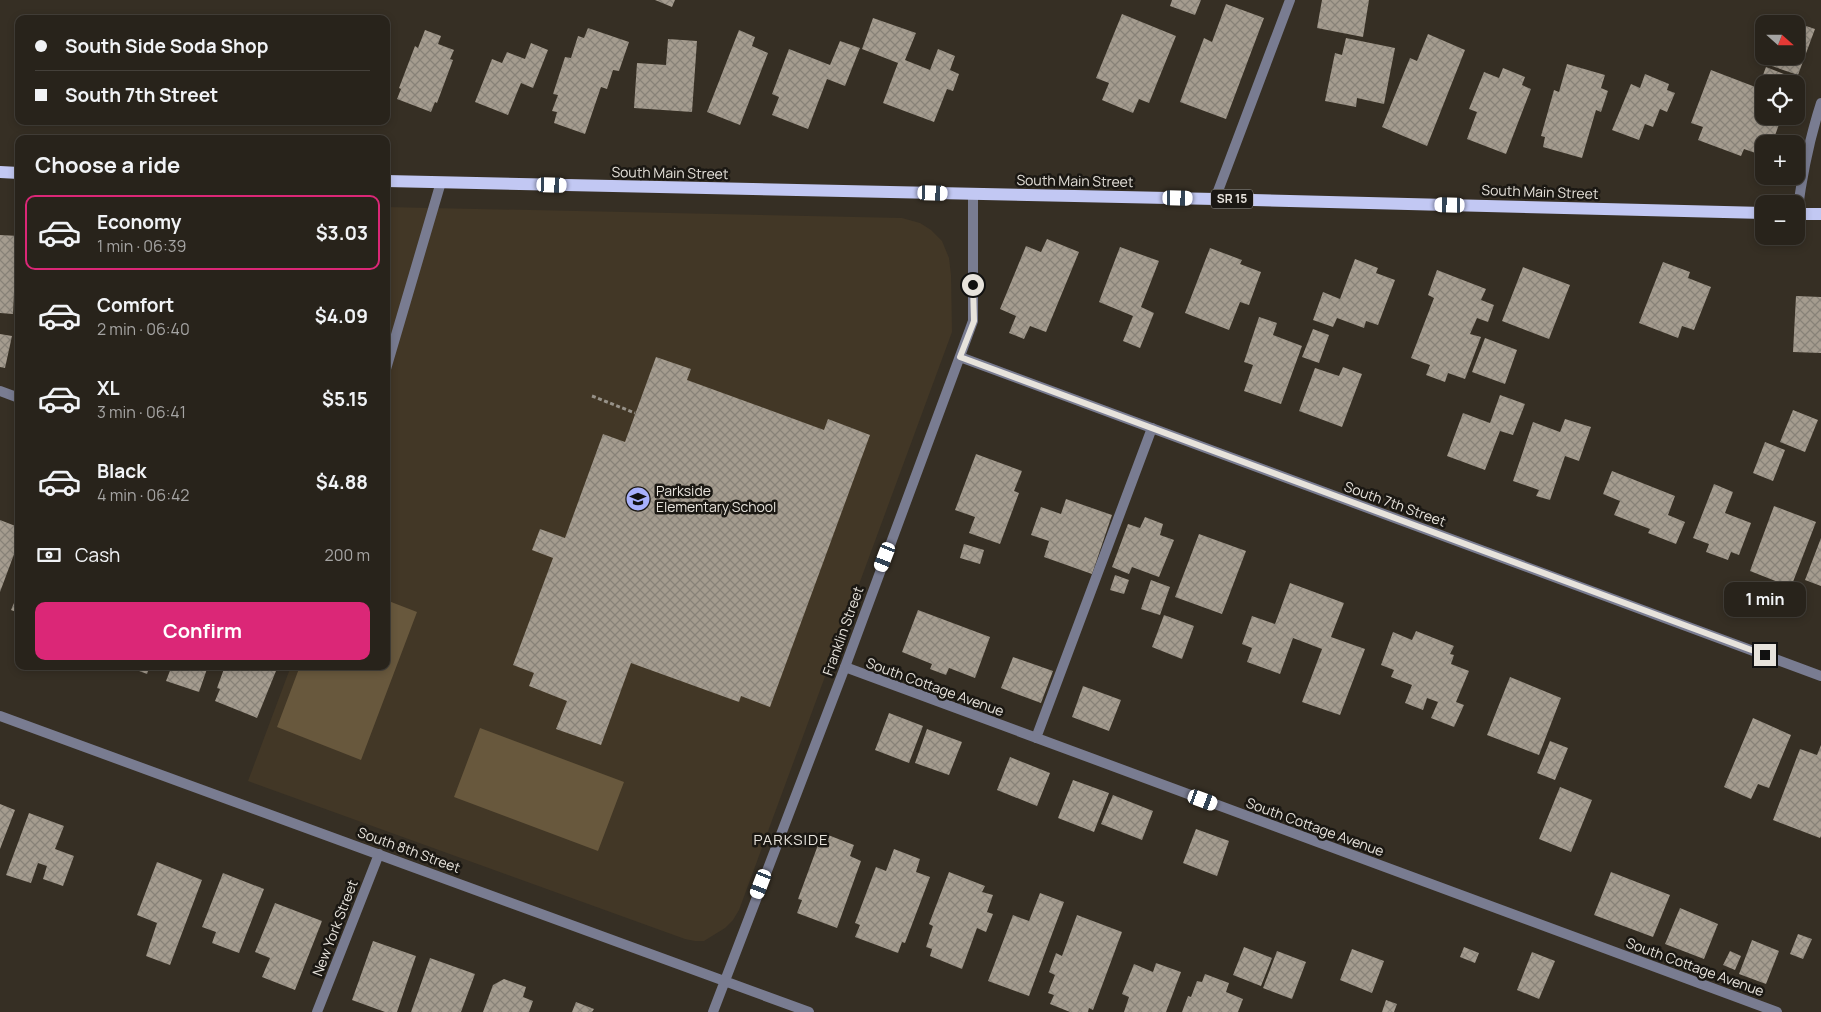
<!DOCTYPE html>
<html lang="en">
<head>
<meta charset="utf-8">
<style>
	body { margin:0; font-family:Manrope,sans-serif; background:#302b24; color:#f1f3f6; height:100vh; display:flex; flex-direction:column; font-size:19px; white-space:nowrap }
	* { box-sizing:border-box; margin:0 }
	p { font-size:16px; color:#a5a4a3 }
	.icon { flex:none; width:28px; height:28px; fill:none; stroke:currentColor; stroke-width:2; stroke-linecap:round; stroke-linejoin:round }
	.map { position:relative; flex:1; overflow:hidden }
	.panel { position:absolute; left:15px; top:135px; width:375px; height:535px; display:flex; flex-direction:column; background:#28231b; border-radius:10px; box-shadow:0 2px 8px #0003,0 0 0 1px #44403a }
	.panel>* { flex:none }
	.hud { position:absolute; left:15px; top:15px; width:375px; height:110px; border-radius:10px; box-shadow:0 2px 8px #0003,0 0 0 1px #44403a; display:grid; align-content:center; height:110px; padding:0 20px; background:#28231b }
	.needle { width:32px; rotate:111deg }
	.buttons { position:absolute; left:1755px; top:15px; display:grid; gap:10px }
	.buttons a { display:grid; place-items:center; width:50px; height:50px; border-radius:10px; background:#28231b; box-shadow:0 2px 8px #0003,0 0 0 1px #44403a; font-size:25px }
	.end { position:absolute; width:22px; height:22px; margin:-11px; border:6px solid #e7e3dc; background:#111; box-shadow:0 0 0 2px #111 }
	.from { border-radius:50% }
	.bubble { position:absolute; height:35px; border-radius:10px; background:#28231b; box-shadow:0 2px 8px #0003,0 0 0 1px #44403a; font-size:16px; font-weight:700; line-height:35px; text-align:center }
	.car { position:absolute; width:15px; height:30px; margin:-15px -8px; border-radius:6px; box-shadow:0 0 4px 1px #0007; background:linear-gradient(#fff 24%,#345 0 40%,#fff 0 76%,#345 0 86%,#fff 0) }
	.hud b { display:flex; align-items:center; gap:18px; height:48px; font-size:19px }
	.hud b+b { border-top:1px solid #44403a }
	.hud i { width:12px; height:12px; background:#f1f3f6 }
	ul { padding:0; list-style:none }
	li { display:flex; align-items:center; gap:15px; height:75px; margin:0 10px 8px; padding:0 10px; border:2px solid transparent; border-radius:10px }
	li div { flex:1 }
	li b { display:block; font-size:19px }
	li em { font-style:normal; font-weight:700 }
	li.active { border-color:#db2777 }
	li>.icon { width:45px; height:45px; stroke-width:1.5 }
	h2 { padding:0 20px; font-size:22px; line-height:60px }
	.pay { display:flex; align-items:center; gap:12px; height:55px; padding:0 20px; font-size:19px }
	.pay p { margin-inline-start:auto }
	.cta { display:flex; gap:10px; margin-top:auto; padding:10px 20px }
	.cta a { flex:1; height:58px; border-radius:10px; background:#db2777; color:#fff; font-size:20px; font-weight:700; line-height:58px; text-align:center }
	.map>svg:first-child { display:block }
	.built { fill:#423726 }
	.pitch { fill:#68583d }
	.building { fill:url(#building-cross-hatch) }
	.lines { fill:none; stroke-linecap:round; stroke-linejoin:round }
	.path { stroke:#979289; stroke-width:3; stroke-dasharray:4 2.5; stroke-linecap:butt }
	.lane { stroke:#797c91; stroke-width:10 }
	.street { stroke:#797c91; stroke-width:10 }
	.primary { stroke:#c2c8f3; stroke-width:12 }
	.route { stroke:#e7e3dc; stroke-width:6 }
	.labels { text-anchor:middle; stroke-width:5; stroke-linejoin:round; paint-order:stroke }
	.shield { fill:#1b1813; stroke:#aaa6a0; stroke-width:1 }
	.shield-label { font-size:12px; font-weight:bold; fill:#e7e3dc }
	.street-label { font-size:14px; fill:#e7e3dc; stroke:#1b1813 }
	.poi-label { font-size:14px; fill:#e7e3dc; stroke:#1b1813; text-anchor:start }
	.neighbourhood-label { font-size:15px; letter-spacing:1px; fill:#e7e3dc; stroke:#1b1813 }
</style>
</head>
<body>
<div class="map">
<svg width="1821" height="1012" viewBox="0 0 1821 1012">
	<defs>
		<pattern id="building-cross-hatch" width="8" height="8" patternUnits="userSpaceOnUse" patternTransform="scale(1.25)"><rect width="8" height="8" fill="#a59c8f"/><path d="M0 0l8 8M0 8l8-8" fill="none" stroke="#888278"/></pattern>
	</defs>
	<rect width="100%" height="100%" fill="#362f24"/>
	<path class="built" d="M386 207 902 218 920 223 931 230 942 241 949 258 951 275 952 332 739 910 733 920 725 928 704 941H695L685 939 248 781 291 666H386Z"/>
	<path class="pitch" d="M386 600 417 612 361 760 277 727 300 666H386Z
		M480 728 624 782 598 851 454 797Z"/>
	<path class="building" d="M655 0H675L672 7Z
		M1172 0H1201L1195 15 1170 6Z
		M1322 0H1369L1363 37 1317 28Z
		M1226 4 1264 18 1226 119 1180 102 1204 38 1212 42Z
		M1122 14 1176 36 1149 103 1139 99 1133 113 1102 100 1109 83 1096 78Z
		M1779 17 1815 29 1798 75 1763 63 1765 56H1796V24H1777Z
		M873 18 916 33 905 60 930 70 938 49 955 56 950 70 959 74 953 91 947 89 934 122 883 103 898 63 862 49Z
		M588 28 629 42 619 71 613 70 607 89 601 87 585 134 554 123 557 112 552 111 558 95 553 94 565 57 571 58 578 36 584 38Z
		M425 30 441 36 438 44 454 50 450 59 453 60 437 103 435 102 431 112 397 99 401 89 399 88 415 46 418 48Z
		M739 30 755 37 752 46 768 53 740 125 707 112Z
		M1428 34 1465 50 1427 146 1382 127 1410 58 1417 61Z
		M1346 38 1395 48 1384 104 1357 98 1356 107 1325 101 1335 53 1342 55Z
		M668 39 697 41 692 112 634 108 637 63 666 65Z
		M840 41 860 48 845 86 827 79 808 129 772 115 779 97 772 94 789 49 830 65Z
		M531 43 548 50 533 88 521 83 508 115 475 102 492 59 502 63 507 52 525 59Z
		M1567 64 1605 75 1601 88 1608 91 1601 112 1596 110 1582 158 1543 147 1545 137 1541 136 1554 90 1559 92Z
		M1766 67 1797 79 1795 84H1764V116H1782L1772 144H1764V156L1744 149 1741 156 1698 140 1703 127 1691 123 1711 70 1758 88Z
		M1503 68 1525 77 1522 85 1531 89 1506 154 1467 139 1477 112 1469 109 1484 72 1499 78Z
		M1645 74 1669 84 1667 90 1675 93 1667 112 1660 109 1653 127 1645 124 1639 140 1612 130 1631 84 1640 88Z
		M0 235 19 236V294L14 293 13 314 0 313Z
		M1047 239 1079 252 1046 332 1030 326 1024 339 1009 333 1016 316 1000 309 1026 246 1041 252Z
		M1120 247 1159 261 1141 307 1154 313 1140 348 1123 341 1133 316 1099 302Z
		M1210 248 1242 260 1240 264 1261 272 1249 305 1240 302 1229 330 1185 313Z
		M1355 259 1378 268 1376 273 1395 280 1378 325 1366 321 1364 328 1337 318 1333 327 1313 320 1323 292 1340 299Z
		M1663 262 1690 272 1688 278 1711 287 1694 330 1682 326 1678 338 1639 323Z
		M1523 267 1570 285 1549 339 1502 321Z
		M1437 270 1486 289 1481 300 1494 305 1488 322 1477 318 1470 334 1481 337 1465 379 1448 373 1445 382 1426 375 1430 365 1411 358 1434 298 1428 295Z
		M1796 296 1821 297V353L1793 352Z
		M1259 317 1277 323 1273 335 1302 346 1281 404 1244 391 1253 365 1244 362Z
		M1313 329 1329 335 1319 363 1302 357Z
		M0 334 12 336 5 368 0 367Z
		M1485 338 1517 350 1505 384 1472 372Z
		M656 357 691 369 687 380 824 430 828 419 870 435 770 707 741 696 739 702 631 663 601 745 556 729 567 701 529 686 534 673 513 665 553 558 532 550 540 529 565 538 603 434 625 442Z
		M1343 367 1362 374 1342 427 1299 411 1315 368 1339 376Z
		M1500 395 1525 404 1513 435 1500 431 1485 470 1447 456 1463 413 1490 423Z
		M1793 410 1818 420 1805 452 1780 442Z
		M1565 419 1591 427 1579 461 1565 456 1550 500 1536 496 1539 490 1513 481 1533 422 1560 432Z
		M1765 442 1785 450 1773 481 1753 473Z
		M976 454 1022 471 1014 491 1019 493 1000 544 969 533 975 517 955 510Z
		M1612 471 1675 496 1668 515 1685 522 1676 544 1648 533 1650 529 1614 515 1620 501 1603 494Z
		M1714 484 1733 492 1725 513 1751 523 1739 555 1731 552 1728 560 1706 552 1709 544 1693 538Z
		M1066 499 1112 515 1092 574 1044 557 1049 541 1031 535 1041 507 1061 514Z
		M1774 506 1816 522 1791 587 1750 571Z
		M1145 517 1163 524 1160 535 1174 540 1159 577 1132 567 1129 574 1112 567 1128 524 1140 528Z
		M0 520 18 527 15 535 19 536V541L0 592Z
		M1199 534 1246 551 1222 614 1175 597Z
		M1821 538V586L1805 580Z
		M964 544 984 550 980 564 960 558Z
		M1115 575 1129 580 1124 594 1110 590Z
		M1151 580 1170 587 1160 615 1141 609Z
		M1290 583 1344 603 1331 637 1365 649 1340 715 1302 702 1322 649 1293 638 1280 674 1247 662 1252 648 1242 644 1252 616 1275 624Z
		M19 591V613L11 610Z
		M918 610 990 637 975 678 949 668 946 675 930 669 932 664 902 652Z
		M1164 615 1194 626 1182 659 1152 647Z
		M1416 631 1454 646 1450 654 1454 655 1451 664 1469 671 1456 702 1464 705 1454 727 1431 718 1438 702 1427 698 1423 710 1405 703 1412 685 1391 677 1394 670 1381 665 1393 632 1412 640Z
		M1013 657 1053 671 1041 703 1001 688Z
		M126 666H150L147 674Z
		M165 666H208L199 692 166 681 171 668Z
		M225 666H278L257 718 215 701 220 689 217 688Z
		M1510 677 1561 698 1539 755 1487 735Z
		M1083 686 1121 700 1109 731 1072 717Z
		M889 713 923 726 909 763 875 750Z
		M1753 718 1791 735 1769 788 1758 784 1751 799 1724 787Z
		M927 729 962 742 949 775 915 763Z
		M1550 741 1568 748 1555 780 1537 773Z
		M1821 745V836L1820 838 1773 820 1800 749 1817 755Z
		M1010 757 1050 773 1037 806 997 790Z
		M1073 780 1109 793 1094 832 1058 818Z
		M1560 787 1592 800 1571 852 1539 839Z
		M1113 795 1153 811 1142 840 1101 824Z
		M0 804 15 810 0 849Z
		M29 813 64 826 55 849 74 856 63 886 43 879 47 866 38 863 31 883 6 875Z
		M1196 829 1229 841 1217 876 1183 863Z
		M828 835 854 845 850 856 861 861 837 928 797 913 802 900 798 899 818 845 823 847Z
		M894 849 920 859 916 872 930 877 905 943 902 942 898 953 855 937 860 925 855 923 876 867 886 871Z
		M157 862 202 880 170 965 146 956 157 923 137 915Z
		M949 872 985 886 982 892 993 895 987 912 993 914 986 932 977 928 962 969 930 956 932 949 926 947 933 926 929 924Z
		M1611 872 1670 895 1653 937 1594 915Z
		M223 873 264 889 239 953 212 943 216 932 202 927Z
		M1040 893 1064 902 1029 996 988 981 1013 915 1029 921Z
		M275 903 322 921 295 990 262 977 270 958 255 952Z
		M1680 908 1718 924 1704 959 1665 944Z
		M1077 915 1122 932 1093 1010 1089 1008 1088 1012H1070L1050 1004 1054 995 1048 993 1055 975 1049 972 1056 953 1062 956Z
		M1798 934 1812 939 1803 959 1790 954Z
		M1752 940 1779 951 1766 984 1739 974Z
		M373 941 416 956 397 1012H385L352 1000Z
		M1244 947 1272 958 1261 986 1233 975Z
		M1464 947 1479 953 1475 963 1460 957Z
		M1352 949 1384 961 1372 993 1340 980Z
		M1277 951 1306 962 1292 999 1263 988Z
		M1730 951 1741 956 1735 970 1723 965Z
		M1532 952 1555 961 1539 999 1517 990Z
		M430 958 475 974 461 1012H411Z
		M1156 963 1181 972 1166 1012H1124L1129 997 1122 994 1134 964 1153 972Z
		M1205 974 1229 983 1226 992 1243 999 1238 1012H1182L1188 996 1191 997 1197 981 1202 982Z
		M504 979 526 987 523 997 533 1001 529 1012H483L493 985Z
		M1386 1000 1397 1004 1394 1012H1382Z
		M576 1002 594 1009 592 1012H572Z"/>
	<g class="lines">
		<path class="path" d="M592 396 635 413"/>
		<path class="lane" d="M1215 199 1290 0
			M386 369 441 182
			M845 667 1777 1012
			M1036 738 1152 428"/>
		<path class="street" d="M1797 214C1802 176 1809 140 1821 103
			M960 357 1821 676
			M0 391 19 398
			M0 716 809 1012
			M317 1012 379 854
			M713 1012 845 667 973 321V194"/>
		<path class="primary" d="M0 172 19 173
			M386 181 1215 199 1764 213
			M1796 214H1821"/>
	</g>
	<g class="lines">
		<path class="route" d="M973 285 974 321 960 357 1765 655"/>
	</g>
	<defs>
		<symbol id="school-disc" viewBox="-11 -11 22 22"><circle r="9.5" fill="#a7b0fc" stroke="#1b1813"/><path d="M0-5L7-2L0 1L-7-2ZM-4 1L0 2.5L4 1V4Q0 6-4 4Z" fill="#111"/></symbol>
	</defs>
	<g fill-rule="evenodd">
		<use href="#school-disc" x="624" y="485" width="28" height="28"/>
	</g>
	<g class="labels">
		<rect class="shield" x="1211" y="189.5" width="42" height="19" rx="4"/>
		<g class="shield-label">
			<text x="1232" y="203">SR 15</text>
		</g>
		<g class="street-label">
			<text transform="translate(670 173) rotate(1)" y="5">South Main Street</text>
			<text transform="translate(1075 181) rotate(1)" y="5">South Main Street</text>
			<text transform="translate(1540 192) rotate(2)" y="5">South Main Street</text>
			<text transform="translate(1395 504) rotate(20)" y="5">South 7th Street</text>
			<text transform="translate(843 631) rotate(-70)" y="5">Franklin Street</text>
			<text transform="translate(935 687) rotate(20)" y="5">South Cottage Avenue</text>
			<text transform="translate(1315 827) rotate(20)" y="5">South Cottage Avenue</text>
			<text transform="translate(409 850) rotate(20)" y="5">South 8th Street</text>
			<text transform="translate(335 928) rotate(-69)" y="5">New York Street</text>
			<text transform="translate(1695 967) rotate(20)" y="5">South Cottage Avenue</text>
		</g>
		<g class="poi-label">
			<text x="656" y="496">Parkside<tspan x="656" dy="16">Elementary School</tspan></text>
		</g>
		<g class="neighbourhood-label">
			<text x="791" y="845">PARKSIDE</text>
		</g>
	</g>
</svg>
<div class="buttons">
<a><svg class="needle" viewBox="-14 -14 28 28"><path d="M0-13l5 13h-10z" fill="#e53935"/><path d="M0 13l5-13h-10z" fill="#a5a4a3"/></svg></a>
<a><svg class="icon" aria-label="locate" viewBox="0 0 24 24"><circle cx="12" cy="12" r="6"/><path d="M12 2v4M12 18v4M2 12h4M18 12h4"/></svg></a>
<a>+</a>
<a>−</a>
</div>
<i class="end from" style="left:973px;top:285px"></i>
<i class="end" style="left:1765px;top:655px"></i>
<div class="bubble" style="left:1724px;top:582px;width:82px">1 min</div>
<i class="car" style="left:552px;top:185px;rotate:92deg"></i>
<i class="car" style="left:933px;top:193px;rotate:92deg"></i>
<i class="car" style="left:1178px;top:198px;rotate:91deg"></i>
<i class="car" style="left:1450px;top:205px;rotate:271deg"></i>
<i class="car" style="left:885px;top:557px;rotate:201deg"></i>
<i class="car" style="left:1203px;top:800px;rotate:110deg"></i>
<i class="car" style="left:761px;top:884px;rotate:201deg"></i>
<div class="hud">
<b><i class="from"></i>South Side Soda Shop</b>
<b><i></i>South 7th Street</b>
</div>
<section class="panel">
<h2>Choose a ride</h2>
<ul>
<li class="active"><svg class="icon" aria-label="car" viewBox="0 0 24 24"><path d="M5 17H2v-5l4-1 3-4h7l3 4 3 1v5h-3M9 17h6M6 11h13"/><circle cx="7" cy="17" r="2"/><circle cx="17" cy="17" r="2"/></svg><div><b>Economy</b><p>1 min · 06:39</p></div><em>$3.03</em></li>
<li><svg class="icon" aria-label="car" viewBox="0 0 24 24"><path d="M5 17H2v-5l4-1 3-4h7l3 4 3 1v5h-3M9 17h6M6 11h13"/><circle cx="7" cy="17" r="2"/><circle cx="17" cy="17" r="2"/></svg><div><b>Comfort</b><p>2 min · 06:40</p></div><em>$4.09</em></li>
<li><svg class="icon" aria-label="car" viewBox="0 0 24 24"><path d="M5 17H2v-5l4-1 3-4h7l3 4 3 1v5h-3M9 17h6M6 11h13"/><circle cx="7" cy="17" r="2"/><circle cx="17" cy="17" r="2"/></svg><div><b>XL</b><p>3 min · 06:41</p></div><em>$5.15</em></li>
<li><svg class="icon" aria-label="car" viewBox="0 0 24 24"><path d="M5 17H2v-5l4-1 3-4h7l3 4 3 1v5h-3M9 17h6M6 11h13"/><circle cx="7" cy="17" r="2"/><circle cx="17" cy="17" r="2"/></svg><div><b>Black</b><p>4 min · 06:42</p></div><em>$4.88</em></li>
</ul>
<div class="pay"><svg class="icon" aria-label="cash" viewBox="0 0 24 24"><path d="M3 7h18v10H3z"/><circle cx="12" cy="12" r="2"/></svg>Cash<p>200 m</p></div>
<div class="cta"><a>Confirm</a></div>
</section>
</div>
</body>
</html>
